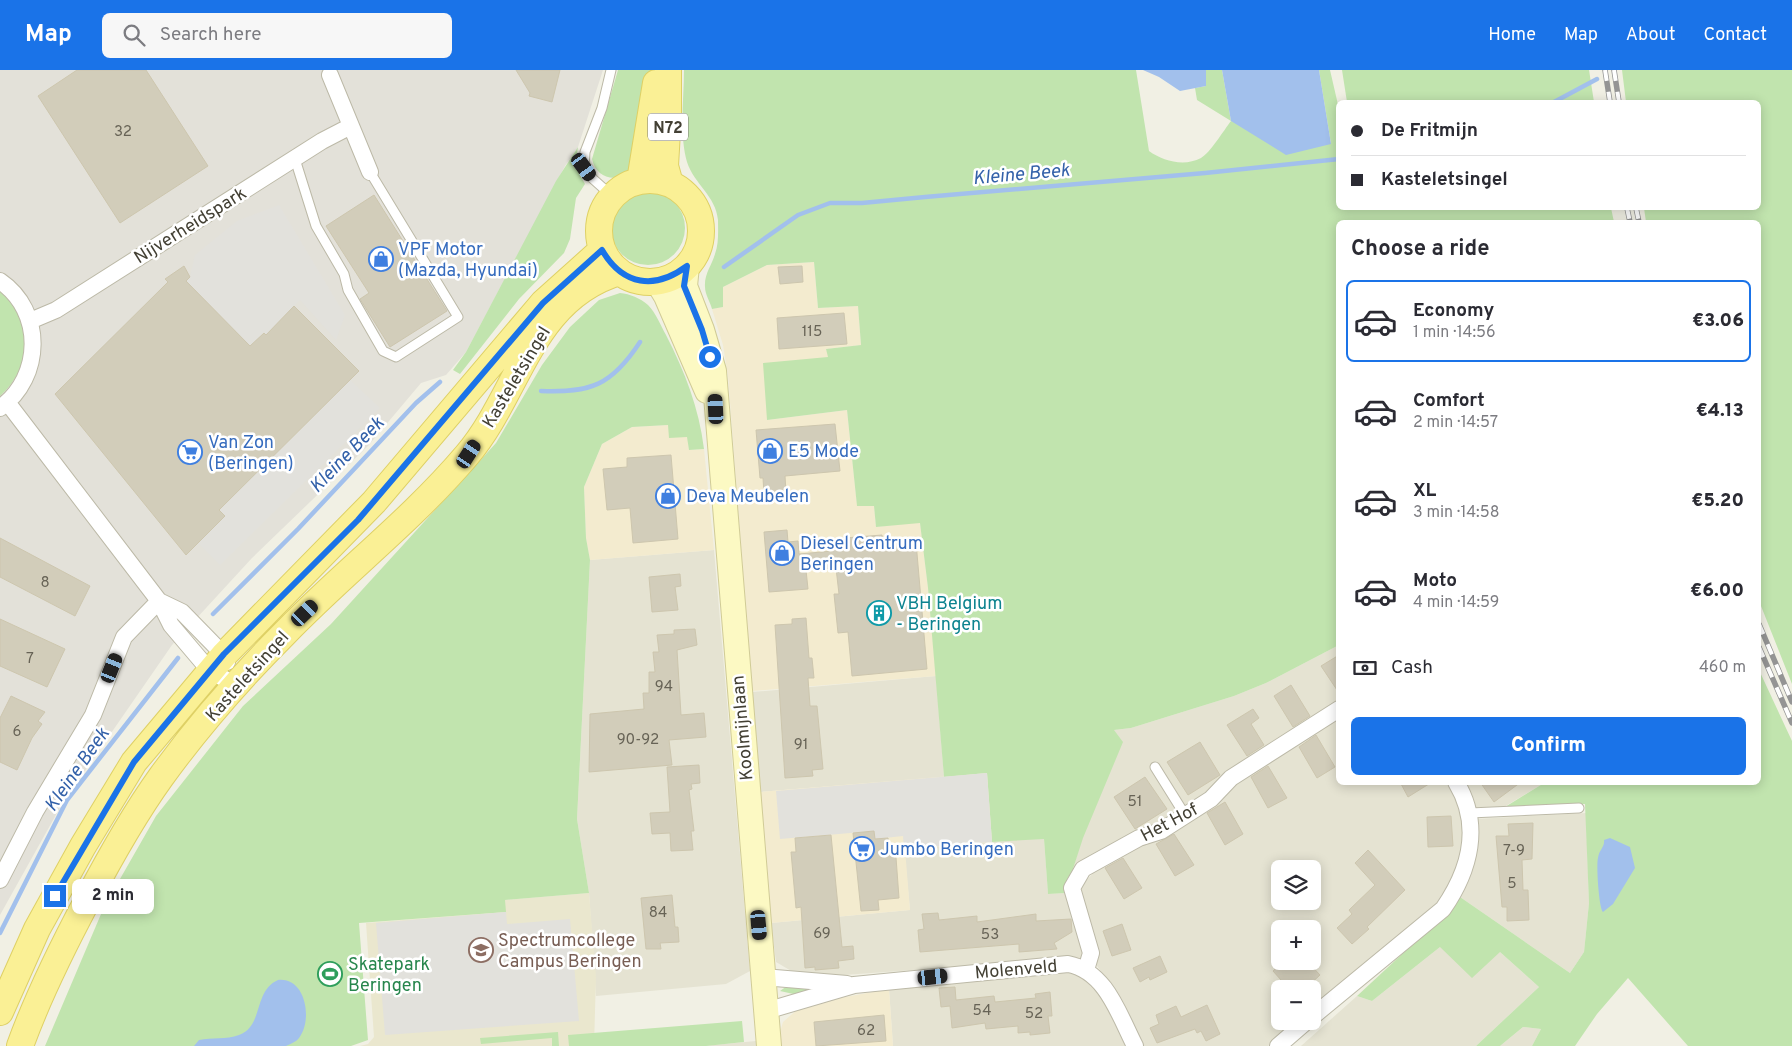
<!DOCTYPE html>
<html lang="en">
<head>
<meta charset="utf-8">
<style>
	body { margin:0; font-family:Overpass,sans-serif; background:#f7f7f7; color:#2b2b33; height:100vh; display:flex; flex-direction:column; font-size:19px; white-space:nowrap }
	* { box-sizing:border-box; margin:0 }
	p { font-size:16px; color:#7c7c81 }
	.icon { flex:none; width:28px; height:28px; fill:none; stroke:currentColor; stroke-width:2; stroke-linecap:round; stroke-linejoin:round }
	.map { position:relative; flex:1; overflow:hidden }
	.panel { position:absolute; left:1336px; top:150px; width:425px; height:565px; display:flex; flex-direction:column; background:#fff; border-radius:8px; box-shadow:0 2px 12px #0003 }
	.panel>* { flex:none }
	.hud { position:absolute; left:1336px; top:30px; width:425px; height:110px; border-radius:8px; box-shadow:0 2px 12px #0003; display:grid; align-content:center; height:110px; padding:0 15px; background:#fff }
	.fabs { position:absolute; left:1271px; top:790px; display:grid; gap:10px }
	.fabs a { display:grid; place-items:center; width:50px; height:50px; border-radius:8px; background:#fff; box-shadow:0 2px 12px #0003; font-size:25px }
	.end { position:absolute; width:22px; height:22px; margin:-11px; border:6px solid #1a73e8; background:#fff; box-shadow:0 0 0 2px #fff }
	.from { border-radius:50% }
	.bubble { position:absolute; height:35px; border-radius:8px; background:#fff; box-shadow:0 2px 12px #0003; font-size:16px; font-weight:800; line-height:35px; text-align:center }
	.car { position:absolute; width:15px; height:30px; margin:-15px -8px; border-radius:6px; box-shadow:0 0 4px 1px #0007; background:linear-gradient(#222 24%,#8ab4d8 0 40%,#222 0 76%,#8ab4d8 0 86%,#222 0) }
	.hud b { display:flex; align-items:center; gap:18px; height:48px; font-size:19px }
	.hud b+b { border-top:1px solid #e1e1e2 }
	.hud i { width:12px; height:12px; background:#2b2b33 }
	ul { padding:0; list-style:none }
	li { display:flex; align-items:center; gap:15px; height:82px; margin:0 10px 8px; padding:0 5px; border:2px solid transparent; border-radius:8px }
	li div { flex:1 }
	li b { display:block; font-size:19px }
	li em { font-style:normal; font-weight:800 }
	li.selected { border-color:#1a73e8 }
	li>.icon { width:45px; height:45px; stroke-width:1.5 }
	h2 { padding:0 15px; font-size:22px; line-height:60px }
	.pay { display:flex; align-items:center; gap:12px; height:55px; padding:0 15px; font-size:19px }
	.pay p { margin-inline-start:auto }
	.action { display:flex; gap:10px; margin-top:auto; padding:10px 15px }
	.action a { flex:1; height:58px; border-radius:8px; background:#1a73e8; color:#fff; font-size:20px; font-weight:800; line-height:58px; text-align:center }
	header { display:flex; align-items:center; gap:30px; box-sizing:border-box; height:70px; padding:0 25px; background:#1a73e8; color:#fff }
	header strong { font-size:24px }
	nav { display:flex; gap:28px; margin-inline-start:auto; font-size:18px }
	.search { width:350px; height:45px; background:#f7f7f7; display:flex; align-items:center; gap:12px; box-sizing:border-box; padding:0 18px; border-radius:8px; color:#7c7c81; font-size:19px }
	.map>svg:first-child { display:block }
	.residential { fill:#e5e3d2; fill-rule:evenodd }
	.commercial { fill:#f3ebcf }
	.industrial { fill:#e3e1d9 }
	.education { fill:#eae7ce }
	.green { fill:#c1e4ae }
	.parking { fill:#e2e1dc }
	.water { fill:#a2c0ec }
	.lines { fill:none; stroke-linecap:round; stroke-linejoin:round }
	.stream { stroke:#a2c0ec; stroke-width:4.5 }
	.building { fill:#d2cdba; stroke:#cdc6ae }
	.lane-casing { stroke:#bcb9a7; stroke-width:11 }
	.street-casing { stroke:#bcb9a7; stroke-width:18 }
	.secondary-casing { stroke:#d0cb96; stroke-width:26 }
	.primary-casing { stroke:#ded065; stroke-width:28 }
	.lane { stroke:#fff; stroke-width:9 }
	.street { stroke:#fff; stroke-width:16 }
	.secondary { stroke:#fcf9c3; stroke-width:24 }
	.primary { stroke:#faf095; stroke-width:26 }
	.rail-casing { stroke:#949494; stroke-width:5.5 }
	.rail { stroke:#fff; stroke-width:4; stroke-dasharray:11; stroke-linecap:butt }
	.route { stroke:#1a73e8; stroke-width:6 }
	.labels { text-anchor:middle; stroke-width:5; stroke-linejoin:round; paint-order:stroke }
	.number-label { font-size:15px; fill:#676356 }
	.shield { fill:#fff; stroke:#7b7971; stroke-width:1 }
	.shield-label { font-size:16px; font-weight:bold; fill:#434034 }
	.street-label { font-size:18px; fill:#434034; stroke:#fff }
	.shop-label { font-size:18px; fill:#366cbe; stroke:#fff; text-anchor:start }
	.culture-label { font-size:18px; fill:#0d838f; stroke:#fff; text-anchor:start }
	.education-label { font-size:18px; fill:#785e54; stroke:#fff; text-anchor:start }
	.leisure-label { font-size:18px; fill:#27864d; stroke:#fff; text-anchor:start }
	.water-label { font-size:19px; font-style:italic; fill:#3361a9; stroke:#fff }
</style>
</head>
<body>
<header>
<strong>Map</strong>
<div class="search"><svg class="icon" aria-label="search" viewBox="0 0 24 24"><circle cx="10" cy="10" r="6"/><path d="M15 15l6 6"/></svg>Search here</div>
<nav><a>Home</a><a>Map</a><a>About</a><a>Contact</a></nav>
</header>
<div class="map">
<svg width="1792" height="976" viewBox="0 0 1792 976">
	<rect width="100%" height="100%" fill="#f1f0e4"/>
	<path class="residential" d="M714 480 750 901 726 914 596 926 589 823 577 749 590 490Z
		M1339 575V633L1189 736 1183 735 1158 695 1151 699 1176 739 1175 745 1072 802 1114 660 1131 658 1234 626 1266 613Z
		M936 606 944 707 760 722 752 622Z
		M1339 646V712L1449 713 1460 734 1465 774 1444 829 1313 938 1312 919H1280V951H1297L1268 976H1143L1110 913 1097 896 1079 824 1083 814 1096 800 1228 719ZM1280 799H1312V831H1280ZM1280 859H1312V891H1280Z
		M1463 713H1544L1504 737 1474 740Z
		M1586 743 1589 833 1584 882 1570 903 1460 827 1475 749Z
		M1029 769H1044L1048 824 1066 823 1085 877 1081 888 844 905 793 902 776 892 771 853 910 840 904 779Z
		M1440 877 1500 882 1539 917 1476 976H1301L1357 926 1372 931Z
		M1071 901 1096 916 1127 976H893L889 919Z
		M1523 957 1541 959 1532 976H1500Z
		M756 971V976H703Z"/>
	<path class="commercial" d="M814 192 818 238 858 236 861 275 826 279 829 287 767 350 847 340 857 435 874 436 876 457 920 452 928 518 936 606 752 621 728 306 723 275 712 239 723 237V217L767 195Z
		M669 355 688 367 689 380 704 379 714 480 590 490 586 468 584 417 602 374 632 357Z
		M987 703 992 772 905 779 910 840 771 853 760 722Z
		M889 919 893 976H781L780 962 783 952 799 938 818 932Z"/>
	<path class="industrial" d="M0 0H603L578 77 565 96 466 282 446 305 421 313 368 376 252 488 172 575 62 734 0 845Z"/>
	<path class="education" d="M589 823 596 907 594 976H360L368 974 374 967 366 853 505 842 504 830Z"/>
	<path class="green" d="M618 0H654L643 59 630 102C615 113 596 108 592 89Z
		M684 0H1136L1149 81C1163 91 1184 97 1201 88 1210 83 1224 60 1231 51L1197 30 1195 18 1206 16V0H1222L1231 51 1331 74 1319 0H1330L1339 39V138H1611L1614 152H1339V575L1266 613 1234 626 1131 658 1114 660 1123 672 1083 768 1072 802 1067 809 1066 823 1048 824 1044 769 992 772 987 703 944 707 928 518 920 453 876 457 874 436H857L847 340 767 350 763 293 828 287 826 279 861 275 858 236 818 238 814 192 767 195 723 217V237L712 239C710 232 705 224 705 217 704 204 712 195 715 184 719 173 718 161 718 150 716 126 694 114 687 92 679 64 684 29 684 0Z
		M1342 0H1589L1594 32H1347Z
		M1622 0H1792V614L1759 531V152H1646L1644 138H1759V32H1626Z
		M578 77 575 96 585 114 576 128 570 169 564 183 519 229 460 304 453 300 466 282 556 111Z
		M611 158a37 37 0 1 1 74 0a37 37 0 1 1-74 0Z
		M0 220C33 251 34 295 0 326Z
		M620 223C630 224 640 228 648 235 656 243 661 256 666 265 685 302 699 338 704 379L689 380 687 367 669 368 668 355 632 357 602 374 584 417 586 468 590 490 577 749 589 823 505 830 506 842 359 853 368 970 351 976H45L104 837 156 746 243 636 331 554 496 373 542 295 570 257 599 230Z
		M1759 600 1792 671V976H1688L1628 908 1597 944 1575 976H1532L1541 959 1523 957 1500 976H1476L1539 917 1500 882 1472 908 1440 877 1372 931 1357 926 1442 847 1460 827 1570 903 1584 882 1589 833 1585 734 1505 737 1544 713 1759 712Z
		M787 916H824L798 925 780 921Z
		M742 951 744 972 706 976H569L568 965Z
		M558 962 559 976H552V968L481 974 480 968Z"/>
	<path class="parking" d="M279 135 345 245 336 270 300 230 266 265 263 263 250 276 186 211 190 207 195 185 237 151Z
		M350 310 380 338 220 495 198 473 225 446 219 440Z
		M987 703 992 772 904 779 903 766 875 769 874 761 780 769 776 721Z
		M506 842 507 854 570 849 579 951 385 965 376 853Z"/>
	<path class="water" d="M1143 0H1206V16L1180 21 1159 7Z
		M1222 0H1319L1331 74 1286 85 1231 51Z
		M1610 768 1630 777 1635 798 1613 834 1603 842C1599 839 1596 795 1598 788 1599 780 1605 777 1604 770Z
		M278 910C306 907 313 950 299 968 296 972 290 974 286 976H194L199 970C212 967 226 970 239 965 264 956 253 921 278 910Z"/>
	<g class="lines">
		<path class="stream" d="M1554 32 1597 9
			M724 197 798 145 830 133H862L925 127 1205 103 1339 89
			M541 321C591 323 612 315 640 272
			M213 544 298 459 416 333 440 312
			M0 863 67 730 178 588"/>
	</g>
	<path class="building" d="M77 0H146L208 96 120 153 38 26Z
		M516 0H560L552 32 529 26 530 23Z
		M374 125 447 241 390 277 360 229 369 223 326 156Z
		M184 196 190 207 186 211 250 276 264 263 266 265 294 236 359 301 219 440 225 446 186 485 55 324 168 212 165 209Z
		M802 196 803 212 780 214 778 197Z
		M844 243 847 274 779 279 777 248Z
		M835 354 840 401 785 406 786 422 764 424 763 408H760L756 360Z
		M671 385 678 469 633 473 630 438 607 440 603 399 627 397V388Z
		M787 460 788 472 798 471 799 484 833 481 832 469 882 465 883 475 916 472 927 599 852 606 848 562 838 563 834 524H839L836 498 806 500 808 519 769 522 764 462Z
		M0 468 90 516 75 546 0 507Z
		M680 504 681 516 675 517 678 540 652 542 649 507Z
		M806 548 809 588H812L814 608H808L810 636H817L823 699 812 700 813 706 785 708 775 555 792 554V549Z
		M0 549 65 579 47 617 0 596Z
		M695 559 697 575 677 580 681 645 704 643 706 667 669 670 672 695 589 702 590 644 644 639 643 623H649V602H655L653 582H659L657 565 674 564V560Z
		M1339 585V623L1321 596Z
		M1291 615 1310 646 1293 657 1274 626Z
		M11 626 45 642 38 651 42 654 32 668 17 700 0 692V648Z
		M1253 639 1259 648 1251 654 1264 675 1247 686 1227 655Z
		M1316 665 1335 697 1317 708 1299 677Z
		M1200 672 1220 705 1188 725 1167 692Z
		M699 695 700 713 691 714 692 719 689 720 694 761H691L693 780 671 781 670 763 652 764 650 743 670 742 667 697Z
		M1268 696 1287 728 1268 738 1251 707Z
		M1145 707 1167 739 1135 759 1114 727Z
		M1400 712H1432L1408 727Z
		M1480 712H1521L1494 732Z
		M1225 732 1243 764 1225 775 1207 743Z
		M1451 746 1453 776 1428 777 1427 747Z
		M1533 753 1532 789 1522 790 1523 820H1528L1529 850 1507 851V837H1502L1496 766H1509L1508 754Z
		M874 761 875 769 888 768 889 775 895 774 899 828 878 830 879 840 861 841 853 763Z
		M1174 764 1194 795 1175 806 1156 774Z
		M831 765 842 877 853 876 854 889 838 891 839 898 815 900V897L805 898 801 837 796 838 791 782H796L795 768Z
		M1368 780 1405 820 1367 857 1369 859 1352 874 1337 858 1352 844 1349 840 1375 815 1355 793Z
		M1123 788 1142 818 1124 829 1105 798Z
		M672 825 675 857H678L679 872 660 873 661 879H646L641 828Z
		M938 843 939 850 977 846V852L1036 844V851L1071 849 1072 862 1054 873 1057 879 1019 882V874L920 882 918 860 924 859 922 844Z
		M1122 854 1131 880 1112 886 1103 861Z
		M1160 886 1167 902 1150 910 1149 907 1140 912 1133 898Z
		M1284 891H1307L1320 905 1305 919H1289L1273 901Z
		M955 917 956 930 994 926 995 932 1036 928 1035 924 1050 922 1052 946H1048L1050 963 1030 965V962L1018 963V956L986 959 985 953 952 958 950 936 941 937 939 918Z
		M1207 935 1220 964 1206 971 1201 961 1197 963 1195 959 1157 973 1150 958 1159 954 1156 945 1176 936 1181 947Z
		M884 945 886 971 816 976 814 952Z"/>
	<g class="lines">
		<defs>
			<path id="lane" d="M611 0 602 38 585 82 584 97 593 109 612 126
				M295 89 316 156 344 204 348 220 383 281 396 287 458 247 370 102
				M1155 697 1185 745
				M1470 743 1579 738"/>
			<path id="street" d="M330 5 370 102
				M0 211C44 241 43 307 0 338
				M30 251 56 240 322 71 349 57
				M7 332 159 531 171 555 210 601 236 615
				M159 531 182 542 224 585 227 592
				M0 810 35 742 93 645 124 567 159 531
				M1086 900 1091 883 1072 818 1083 799 1139 768 1161 761 1211 729 1231 708 1339 639
				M763 907 847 914
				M766 941 854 915 1068 894C1106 901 1119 945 1135 976
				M1312 947 1443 839C1470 800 1482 755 1456 712
				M1278 976 1307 951"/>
			<path id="secondary" d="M687 196 685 216 702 260 714 301 769 976
				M657 211 666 226 707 321"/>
			<path id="primary" d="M668 0V44L665 96 670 114
				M599 161a51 51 0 1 1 102 0a51 51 0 1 1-102 0Z
				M640 111 656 13
				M0 942 37 859 83 776 134 692 224 585 374 432 543 233 602 180
				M20 976C38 926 62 878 87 831 109 789 133 746 161 707 198 656 241 607 285 563 344 502 412 450 467 385 519 324 530 229 619 202"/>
		</defs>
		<use href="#lane" class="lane-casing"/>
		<use href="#street" class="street-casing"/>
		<use href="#secondary" class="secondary-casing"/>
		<use href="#primary" class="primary-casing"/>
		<use href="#lane" class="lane"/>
		<use href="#street" class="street"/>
		<use href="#secondary" class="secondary"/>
		<use href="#primary" class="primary"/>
		<defs>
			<path id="rail" d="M1605 0 1610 32
				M1614 0 1619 32
				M1627 138 1630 152
				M1636 138 1639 152
				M1759 554 1792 632
				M1759 577 1792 653"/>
		</defs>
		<use href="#rail" class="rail-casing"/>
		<use href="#rail" class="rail"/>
	</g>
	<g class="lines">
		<path class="route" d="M55 826 134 692 224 584 358 450 543 233 602 180C623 216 655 220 687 196L684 216 702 260 710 287"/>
	</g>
	<defs>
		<symbol id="shop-ring" viewBox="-11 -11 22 22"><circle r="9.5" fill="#fff" stroke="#3f7fe0" stroke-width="1.5"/><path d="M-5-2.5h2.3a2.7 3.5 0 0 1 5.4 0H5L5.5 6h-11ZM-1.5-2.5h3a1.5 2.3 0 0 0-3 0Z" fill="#3f7fe0"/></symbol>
		<symbol id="supermarket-ring" viewBox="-11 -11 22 22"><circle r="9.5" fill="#fff" stroke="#3f7fe0" stroke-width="1.5"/><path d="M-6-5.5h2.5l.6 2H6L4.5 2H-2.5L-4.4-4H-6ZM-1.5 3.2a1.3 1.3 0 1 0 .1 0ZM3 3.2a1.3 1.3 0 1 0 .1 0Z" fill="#3f7fe0"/></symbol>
		<symbol id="building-ring" viewBox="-11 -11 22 22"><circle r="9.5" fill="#fff" stroke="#0f9aa8" stroke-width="1.5"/><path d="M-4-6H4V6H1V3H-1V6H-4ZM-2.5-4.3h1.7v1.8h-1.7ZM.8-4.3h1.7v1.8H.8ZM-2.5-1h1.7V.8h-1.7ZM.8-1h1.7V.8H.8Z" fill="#0f9aa8"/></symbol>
		<symbol id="school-ring" viewBox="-11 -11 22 22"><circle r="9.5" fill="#fff" stroke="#8d6e63" stroke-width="1.5"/><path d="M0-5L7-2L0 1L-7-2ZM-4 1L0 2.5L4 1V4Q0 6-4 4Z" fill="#8d6e63"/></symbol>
		<symbol id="stadium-ring" viewBox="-11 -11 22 22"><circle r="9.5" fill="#fff" stroke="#2e9e5b" stroke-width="1.5"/><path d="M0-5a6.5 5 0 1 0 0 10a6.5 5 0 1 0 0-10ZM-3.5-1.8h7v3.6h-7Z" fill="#2e9e5b"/></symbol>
	</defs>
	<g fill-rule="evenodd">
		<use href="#shop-ring" x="367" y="175" width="28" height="28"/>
		<use href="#shop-ring" x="756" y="367" width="28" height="28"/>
		<use href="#supermarket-ring" x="176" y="368" width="28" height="28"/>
		<use href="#shop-ring" x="654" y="412" width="28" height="28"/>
		<use href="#shop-ring" x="768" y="469" width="28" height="28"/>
		<use href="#building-ring" x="865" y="529" width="28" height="28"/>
		<use href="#supermarket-ring" x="848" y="765" width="28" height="28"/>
		<use href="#school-ring" x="467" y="866" width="28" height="28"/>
		<use href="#stadium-ring" x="316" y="890" width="28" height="28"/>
	</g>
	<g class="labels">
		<g class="number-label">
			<text x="123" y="66">32</text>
			<text x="812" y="266">115</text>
			<text x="45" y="517">8</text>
			<text x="30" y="593">7</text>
			<text x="664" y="621">94</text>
			<text x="17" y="666">6</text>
			<text x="638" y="674">90-92</text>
			<text x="801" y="679">91</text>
			<text x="1135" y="736">51</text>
			<text x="1514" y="785">7-9</text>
			<text x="1512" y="818">5</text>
			<text x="658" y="847">84</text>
			<text x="822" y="868">69</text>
			<text x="990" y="869">53</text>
			<text x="982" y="945">54</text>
			<text x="1034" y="948">52</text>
			<text x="866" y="965">62</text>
		</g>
		<rect class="shield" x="648" y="43.5" width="40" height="27" rx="4"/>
		<g class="shield-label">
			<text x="668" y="63">N72</text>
		</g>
		<g class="street-label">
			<text transform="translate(190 155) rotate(-32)" y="6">Nijverheidspark</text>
			<text transform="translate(516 307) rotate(-59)" y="6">Kasteletsingel</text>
			<text transform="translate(247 606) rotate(-48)" y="6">Kasteletsingel</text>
			<text transform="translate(742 658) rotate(-95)" y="6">Koolmijnlaan</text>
			<text transform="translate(1169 752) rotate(-28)" y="6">Het Hof</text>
			<text transform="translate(1016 899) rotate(-5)" y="6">Molenveld</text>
		</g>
		<g class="shop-label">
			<text x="398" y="185">VPF Motor<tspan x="398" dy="21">(Mazda, Hyundai)</tspan></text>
			<text x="208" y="378">Van Zon<tspan x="208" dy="21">(Beringen)</tspan></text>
			<text x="788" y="387">E5 Mode</text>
			<text x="686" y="432">Deva Meubelen</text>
			<text x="800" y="479">Diesel Centrum<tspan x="800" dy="21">Beringen</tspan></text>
			<text x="880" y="785">Jumbo Beringen</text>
		</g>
		<g class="culture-label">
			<text x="896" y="539">VBH Belgium<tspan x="896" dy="21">- Beringen</tspan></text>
		</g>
		<g class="education-label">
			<text x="498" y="876">Spectrumcollege<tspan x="498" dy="21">Campus Beringen</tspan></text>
		</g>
		<g class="leisure-label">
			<text x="348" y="900">Skatepark<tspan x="348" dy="21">Beringen</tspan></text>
		</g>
		<g class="water-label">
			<text transform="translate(1021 103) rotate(-5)" y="7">Kleine Beek</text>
			<text transform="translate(346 384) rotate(-46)" y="7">Kleine Beek</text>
			<text transform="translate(76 699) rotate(-55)" y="7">Kleine Beek</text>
		</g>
	</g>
</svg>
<div class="fabs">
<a><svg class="icon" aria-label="layers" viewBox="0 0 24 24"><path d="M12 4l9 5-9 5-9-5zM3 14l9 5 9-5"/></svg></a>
<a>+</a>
<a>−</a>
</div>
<i class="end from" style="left:710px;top:287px"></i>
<i class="end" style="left:55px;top:826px"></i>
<div class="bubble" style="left:72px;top:809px;width:82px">2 min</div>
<i class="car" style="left:584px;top:97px;rotate:144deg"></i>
<i class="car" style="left:716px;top:339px;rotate:357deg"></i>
<i class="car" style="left:469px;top:384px;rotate:33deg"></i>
<i class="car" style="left:305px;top:543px;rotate:46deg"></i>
<i class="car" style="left:112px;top:598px;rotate:22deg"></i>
<i class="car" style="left:759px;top:855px;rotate:175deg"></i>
<i class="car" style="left:933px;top:907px;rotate:84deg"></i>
<div class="hud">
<b><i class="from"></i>De Fritmijn</b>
<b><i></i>Kasteletsingel</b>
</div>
<section class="panel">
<h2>Choose a ride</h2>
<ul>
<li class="selected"><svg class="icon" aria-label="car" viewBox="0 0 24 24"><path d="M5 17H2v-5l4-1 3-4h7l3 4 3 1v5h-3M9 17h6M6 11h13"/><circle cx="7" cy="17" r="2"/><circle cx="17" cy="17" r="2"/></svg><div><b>Economy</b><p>1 min · 14:56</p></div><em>€3.06</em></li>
<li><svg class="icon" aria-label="car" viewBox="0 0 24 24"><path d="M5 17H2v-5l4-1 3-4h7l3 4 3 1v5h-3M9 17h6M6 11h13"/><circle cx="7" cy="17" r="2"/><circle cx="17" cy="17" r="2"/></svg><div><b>Comfort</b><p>2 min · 14:57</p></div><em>€4.13</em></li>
<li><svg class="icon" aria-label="car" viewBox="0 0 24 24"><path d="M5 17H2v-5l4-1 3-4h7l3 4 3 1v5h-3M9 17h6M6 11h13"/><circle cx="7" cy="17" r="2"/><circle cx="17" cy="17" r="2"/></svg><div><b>XL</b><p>3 min · 14:58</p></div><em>€5.20</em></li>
<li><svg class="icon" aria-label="car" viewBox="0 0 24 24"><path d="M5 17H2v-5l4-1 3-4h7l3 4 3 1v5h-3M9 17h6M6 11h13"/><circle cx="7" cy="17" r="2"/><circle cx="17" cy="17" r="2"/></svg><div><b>Moto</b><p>4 min · 14:59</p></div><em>€6.00</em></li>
</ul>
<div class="pay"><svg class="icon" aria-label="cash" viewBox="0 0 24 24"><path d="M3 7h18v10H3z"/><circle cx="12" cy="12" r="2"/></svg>Cash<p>460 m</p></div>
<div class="action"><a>Confirm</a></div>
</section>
</div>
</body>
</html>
